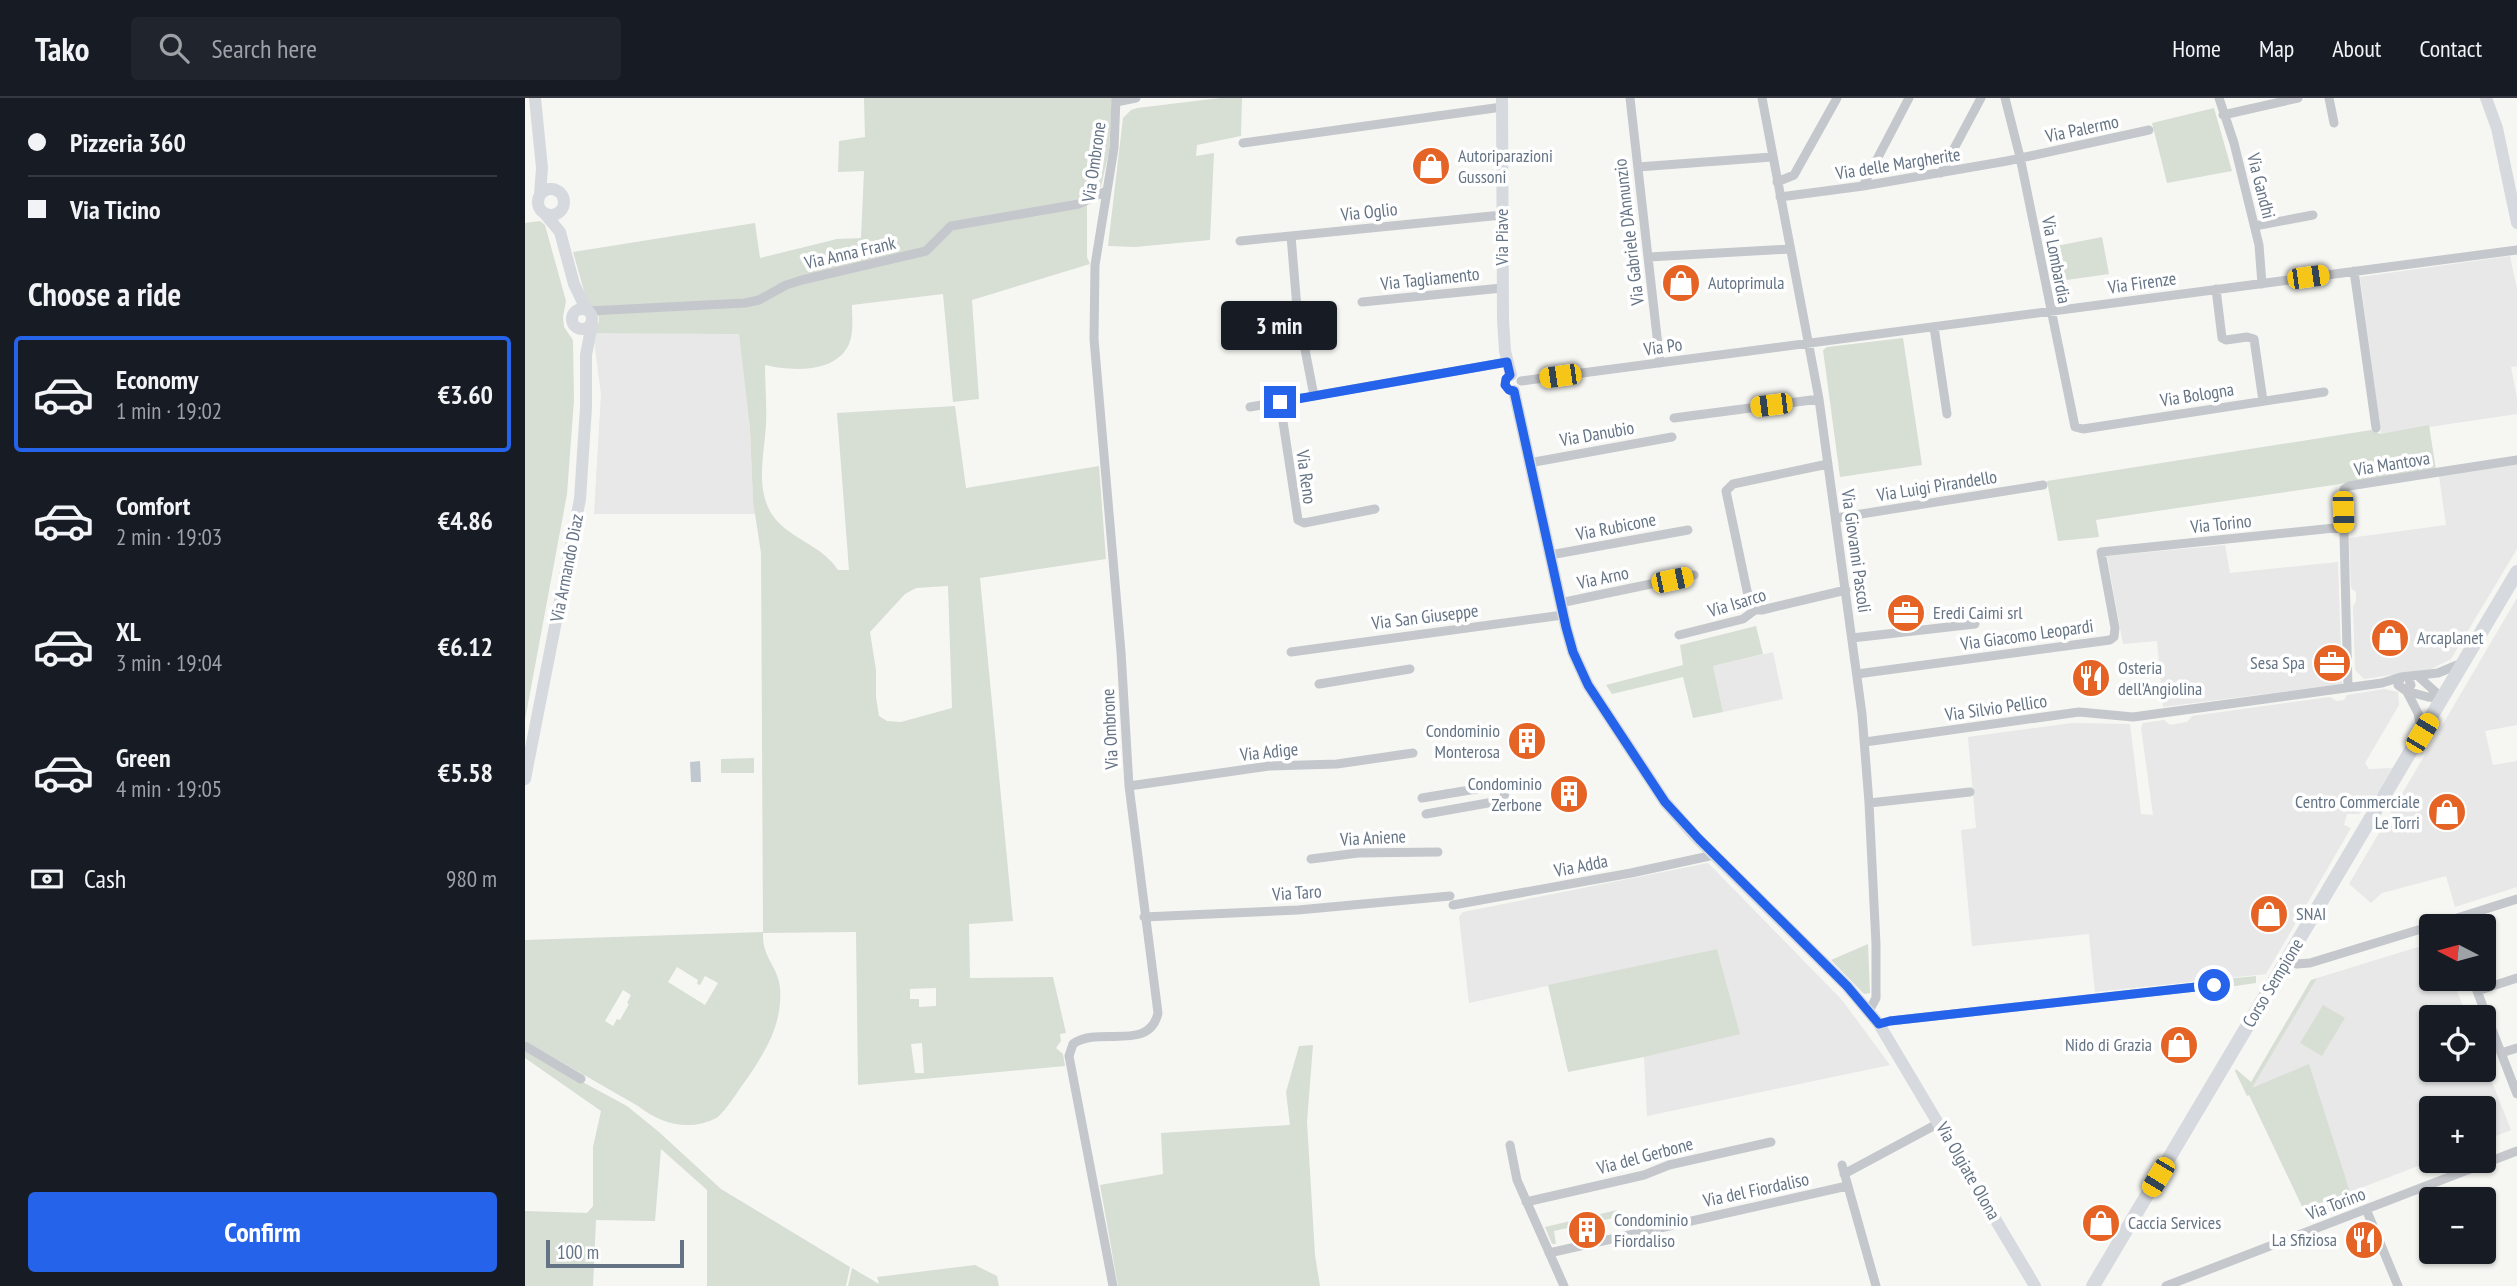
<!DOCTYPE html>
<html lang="en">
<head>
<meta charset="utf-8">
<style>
	body { margin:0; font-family:"PT Sans Narrow",sans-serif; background:#20242c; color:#f1f3f6; height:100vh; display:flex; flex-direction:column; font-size:26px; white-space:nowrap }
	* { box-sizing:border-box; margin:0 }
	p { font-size:23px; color:#9ea1a6 }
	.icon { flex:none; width:38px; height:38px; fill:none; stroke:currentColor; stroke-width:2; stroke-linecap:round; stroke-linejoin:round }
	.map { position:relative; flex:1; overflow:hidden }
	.details { display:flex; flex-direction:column; background:#171b24; width:525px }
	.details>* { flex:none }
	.banner { display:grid; align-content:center; height:154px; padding:0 28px; background:#171b24 }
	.needle { width:46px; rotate:276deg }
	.fabs { position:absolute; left:1894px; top:816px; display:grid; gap:14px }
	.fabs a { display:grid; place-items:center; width:77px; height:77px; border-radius:7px; background:#171b24; box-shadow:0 2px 5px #0004; font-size:35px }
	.scale { position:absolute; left:21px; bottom:18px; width:138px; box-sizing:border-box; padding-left:7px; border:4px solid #657485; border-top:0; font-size:19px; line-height:24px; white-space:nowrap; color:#657485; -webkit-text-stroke:5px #fff; paint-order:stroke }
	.end { position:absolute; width:32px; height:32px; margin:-16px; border:9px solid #2563eb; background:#fff; box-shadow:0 0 0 4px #fff }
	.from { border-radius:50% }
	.bubble { position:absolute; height:49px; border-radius:7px; background:#171b24; box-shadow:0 2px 5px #0004; font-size:23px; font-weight:800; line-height:49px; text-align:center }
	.car { position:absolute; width:21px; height:42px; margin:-21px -10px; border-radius:9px; box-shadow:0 0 5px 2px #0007; background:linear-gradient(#f5c518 24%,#345 0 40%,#f5c518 0 76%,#345 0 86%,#f5c518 0) }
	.banner b { display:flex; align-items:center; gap:24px; height:66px; font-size:26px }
	.banner b+b { border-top:2px solid #363941 }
	.banner i { width:18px; height:18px; background:#f1f3f6 }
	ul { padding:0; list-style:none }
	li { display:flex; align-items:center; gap:21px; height:116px; margin:0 14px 10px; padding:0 14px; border:4px solid transparent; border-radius:7px }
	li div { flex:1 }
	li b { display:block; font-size:26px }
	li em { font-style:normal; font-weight:800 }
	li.active { border-color:#2563eb }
	li>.icon { width:63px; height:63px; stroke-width:1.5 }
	h2 { padding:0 28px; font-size:32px; line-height:84px }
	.pay { display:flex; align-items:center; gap:18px; height:77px; padding:0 28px; font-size:26px }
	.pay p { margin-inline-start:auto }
	.button { display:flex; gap:14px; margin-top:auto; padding:14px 28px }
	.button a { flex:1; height:80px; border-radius:7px; background:#2563eb; color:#fff; font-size:28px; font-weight:800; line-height:80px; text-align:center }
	header { display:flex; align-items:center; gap:42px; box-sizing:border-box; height:98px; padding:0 35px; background:#171b24; border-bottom:2px solid #363941 }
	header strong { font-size:33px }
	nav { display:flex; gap:38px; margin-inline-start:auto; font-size:24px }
	.search { width:490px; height:63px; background:#20242c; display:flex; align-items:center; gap:18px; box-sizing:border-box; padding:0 24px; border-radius:7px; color:#9ea1a6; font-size:26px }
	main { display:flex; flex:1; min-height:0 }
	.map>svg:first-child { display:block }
	.built { fill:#e7e8e7 }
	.green { fill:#d7ded4; fill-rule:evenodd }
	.water { fill:#bfc8ce }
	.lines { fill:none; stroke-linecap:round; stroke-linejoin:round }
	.street { stroke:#c4c7cb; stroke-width:9 }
	.secondary { stroke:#d6dadf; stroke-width:12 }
	.primary { stroke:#d6dadf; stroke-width:14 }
	.route { stroke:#2563eb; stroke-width:9 }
	.labels { text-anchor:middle; stroke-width:7; stroke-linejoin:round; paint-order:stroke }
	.street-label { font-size:18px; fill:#657485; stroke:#fff }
	.poi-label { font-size:18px; fill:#657485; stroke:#fff; text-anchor:start }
</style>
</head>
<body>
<header>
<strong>Tako</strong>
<div class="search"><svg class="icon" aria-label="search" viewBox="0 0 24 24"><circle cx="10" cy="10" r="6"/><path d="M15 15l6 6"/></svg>Search here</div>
<nav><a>Home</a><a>Map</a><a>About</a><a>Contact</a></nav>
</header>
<main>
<section class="details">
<div class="banner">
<b><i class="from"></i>Pizzeria 360</b>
<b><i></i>Via Ticino</b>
</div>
<h2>Choose a ride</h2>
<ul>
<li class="active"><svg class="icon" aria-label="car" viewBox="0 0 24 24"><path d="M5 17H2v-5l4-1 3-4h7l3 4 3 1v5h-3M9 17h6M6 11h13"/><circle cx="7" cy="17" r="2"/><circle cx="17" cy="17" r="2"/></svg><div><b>Economy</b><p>1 min · 19:02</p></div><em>€3.60</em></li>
<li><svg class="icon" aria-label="car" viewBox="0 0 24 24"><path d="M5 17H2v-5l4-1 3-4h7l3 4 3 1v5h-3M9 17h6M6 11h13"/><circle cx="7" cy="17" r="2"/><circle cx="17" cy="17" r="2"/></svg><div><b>Comfort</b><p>2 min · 19:03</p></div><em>€4.86</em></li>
<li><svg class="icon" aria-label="car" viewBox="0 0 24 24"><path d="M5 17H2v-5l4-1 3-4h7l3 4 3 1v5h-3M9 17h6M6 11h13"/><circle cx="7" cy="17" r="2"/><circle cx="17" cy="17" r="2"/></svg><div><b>XL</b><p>3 min · 19:04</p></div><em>€6.12</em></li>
<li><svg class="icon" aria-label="car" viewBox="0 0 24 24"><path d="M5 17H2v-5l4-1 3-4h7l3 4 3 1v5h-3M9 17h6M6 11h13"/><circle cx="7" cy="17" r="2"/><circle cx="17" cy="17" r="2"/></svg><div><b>Green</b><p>4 min · 19:05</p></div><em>€5.58</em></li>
</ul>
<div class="pay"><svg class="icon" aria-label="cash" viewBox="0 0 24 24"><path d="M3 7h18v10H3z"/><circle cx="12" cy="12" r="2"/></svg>Cash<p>980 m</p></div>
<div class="button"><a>Confirm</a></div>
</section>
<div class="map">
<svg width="1992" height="1188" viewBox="0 0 1992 1188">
	<rect width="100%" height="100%" fill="#f6f7f3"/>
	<path class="built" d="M1985 158 1992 191V268L1986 269 1992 300V316L1856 336 1835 179Z
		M68 235H214L225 331 228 403 232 416H69L76 296Z
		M1992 366V451L1926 561 1906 571 1839 581 1830 572 1828 508 1831 504V494L1826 490 1824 440 1921 427 1914 378Z
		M1700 447 1705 475 1813 464 1817 586 1638 609 1632 543 1598 546 1582 458Z
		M1992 500V627L1960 633 1968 667 1992 663V789L1930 809 1921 778 1857 795 1846 805 1824 786Z
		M1248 554 1258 601 1198 614 1188 568Z
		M1859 591 1873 594 1874 607 1840 665 1844 671 1867 670 1845 707 1834 716H1822L1819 727 1826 730 1741 876 1570 894 1564 836 1447 848 1436 732 1451 730 1443 639 1547 625 1605 626 1616 716 1628 717 1616 630 1618 625 1639 622 1645 627 1662 624 1667 618 1805 599 1811 603 1819 602 1822 597Z
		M1183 765 1317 902 1365 967 1122 1018 1119 959 1214 935 1192 851 944 905 934 819 938 814Z
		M1906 845V880H1927L1942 919H1906V971H1958V961L1986 1032 1958 1043V1010H1906V1062H1909L1825 1094 1821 1082 1723 996 1792 880Z"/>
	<path class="green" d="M339 0H587L584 53 576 89 562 98V159L565 166 447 202 454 301 428 304 418 196 327 207C327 219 329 234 324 246 311 276 265 273 240 267 240 287 242 307 241 327 239 359 228 399 254 425 272 443 298 449 313 472H324L312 315 430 308 441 390 574 368 581 461 455 480 488 823 444 826 445 880 528 879 541 935 535 936 536 943 531 950 538 956 540 968 333 987 331 834 238 835C237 860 253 868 255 890 258 929 237 959 216 989 209 999 202 1010 193 1019 166 1034 137 1027 113 1008L0 943V842L238 834 236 455 228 403 225 331 214 236 68 235C77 224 76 214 63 207L48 154 230 125 235 160 312 141 336 140 339 73 313 74 314 43 340 39ZM423 488 427 610 376 624 362 623 354 618 351 599V572L345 534 380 496 391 490ZM152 869 173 882 172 886 175 887 180 878 193 885 180 907 143 884ZM411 890V908L394 909V901H385V891ZM98 892 106 897 102 905 104 906 95 922 92 921 88 928 80 923ZM397 945 399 975H390L386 946Z
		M695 0H717L716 38 672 47 671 58 689 55 685 142 610 149 583 148 598 20 606 12 612 10Z
		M1689 10 1707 73 1642 85 1627 25Z
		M15 123 20 127 41 203 38 219 39 229 48 242 49 302 42 396 0 622V125Z
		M1577 139 1584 176 1527 184 1521 150Z
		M1378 240 1397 367 1315 379 1298 252 1302 249Z
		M1904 327 1911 372 1571 422 1574 439 1533 443 1522 383 1846 332 1856 336Z
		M1231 528 1238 556 1188 568 1198 614 1168 620 1158 579 1087 596 1081 587 1158 567 1155 547Z
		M229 660V675H196V661Z
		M1343 846 1345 895 1339 896 1306 862Z
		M1192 851 1215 936 1119 959 1043 974 1023 887Z
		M1731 878V885L1690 891 1689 882Z
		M1792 880 1727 990 1784 966 1825 1094 1822 1096 1825 1105 1783 1121 1724 997 1722 998 1710 973 1711 971 1726 984 1786 882Z
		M1798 907 1820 920 1797 958 1775 945Z
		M788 947 782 1024 790 1157 795 1188H593L575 1087 638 1076 636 1035 765 1027 761 994 774 948Z
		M0 953 102 1008 134 1034 196 1091 325 1169 321 1188H182V1092L136 1051 130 1123 71 1122 68 1188H0V1113L62 1115 68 1108V1049L76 1013 0 960Z
		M1092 1112 1093 1119 1029 1133 1031 1146H1027L1020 1129Z
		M450 1167 472 1178 474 1188H323L327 1170 354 1186 352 1179Z"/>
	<path class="water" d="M175 663 176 684H166L165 664Z"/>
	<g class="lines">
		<path class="street" d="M1105 0 1135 265
			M1237 0 1294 301 1337 616 1344 705 1351 846V900L1344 913
			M1480 0 1495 59 1550 329 1558 331 1799 294
			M1694 0 1709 45 1734 147 1737 186
			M1804 0 1809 25
			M591 4 611 0
			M1698 17 1773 0
			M718 45 977 9
			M1113 69 1247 59
			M1416 75 1456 0
			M1252 84 1269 77 1312 0
			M1338 88 1384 0
			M1255 99 1338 88 1482 63 1624 32
			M1730 128 1788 117
			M766 138 772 210 789 298
			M715 143 977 117
			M1124 159 1265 151
			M1829 173 1851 330
			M1691 191 1697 240 1701 242 1722 239 1729 241 1738 303
			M837 204 977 190
			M64 213 220 205 234 202 261 187 277 182 401 153 426 128 554 106 581 93
			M1409 229 1422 316
			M996 283 1992 152
			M755 304 773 422 779 425 850 411
			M725 309 982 264
			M1149 320 1294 301
			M1004 365 1147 339
			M1311 420 1518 387
			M1025 457 1163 432
			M1035 505 1169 477
			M1230 512 1225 507 1201 393 1208 386 1303 366
			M1154 537 1218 521 1230 512H1237L1321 492
			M1327 540 1450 526
			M766 554 1038 517
			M1332 576 1585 542 1589 539 1590 530 1576 454 1819 429
			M1893 578 1917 600
			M1883 579 1886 587 1880 592 1873 587 1876 579 1913 575 1937 565
			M794 586 885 571
			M1823 589 1818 398 1819 391 1824 388 1992 362
			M1881 593 1903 599 1917 600
			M1882 594 1893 615 1897 635
			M1340 644 1554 614 1608 619 1857 585 1876 579
			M604 688 744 668 812 666 888 655
			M897 700 969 688 977 689 980 693 979 700 974 703 901 716
			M1344 705 1445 694
			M786 761 833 755 913 754
			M928 807 1106 775 1189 757
			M619 819 773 812 925 798
			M1907 828 1992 801
			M1762 862 1772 866 1785 865 1906 828
			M1947 880 1992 996
			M1952 893 1992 880
			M1354 926 1365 923 1689 887
			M0 948 56 981
			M1976 955 1992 950
			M985 1047 992 1082 1039 1188
			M1317 1067 1351 1188
			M1319 1076 1414 1025
			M1001 1104 1119 1077 1144 1067 1246 1044
			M1841 1111 1873 1188
			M1024 1155 1322 1088
			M588 1188 544 958 548 946C574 927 624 955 633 915L604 688 596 554 569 241 570 167 589 50 591 0
			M1641 1188 1992 1053"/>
		<path class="secondary" d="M10 0 17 70 15 96
			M977 0 978 222 980 253 986 277
			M1961 0 1972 30 1992 125
			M13 104a13 13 0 1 1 26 0a13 13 0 1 1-26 0Z
			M20 116 35 134 49 186 61 211
			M47 221a10 10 0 1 1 20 0a10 10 0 1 1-20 0Z
			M989 293 1041 529 1048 554 1063 587 1140 704 1170 738 1322 888 1354 926 1510 1188
			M0 681 55 401 61 309V257L67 226"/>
		<path class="primary" d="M1568 1188 1992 474"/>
	</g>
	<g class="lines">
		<path class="route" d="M755 304 982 264 985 277 981 281 980 287 984 292 989 293 1041 529 1048 554 1063 587 1140 704 1174 741 1322 888 1354 926 1365 923 1689 887"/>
	</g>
	<defs>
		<symbol id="shop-disc" viewBox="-11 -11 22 22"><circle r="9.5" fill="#e56325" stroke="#fff"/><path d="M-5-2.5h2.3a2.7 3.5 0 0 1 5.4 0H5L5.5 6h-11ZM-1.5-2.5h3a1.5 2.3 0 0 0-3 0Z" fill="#fff"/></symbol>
		<symbol id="office-disc" viewBox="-11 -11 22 22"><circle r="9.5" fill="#e56325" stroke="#fff"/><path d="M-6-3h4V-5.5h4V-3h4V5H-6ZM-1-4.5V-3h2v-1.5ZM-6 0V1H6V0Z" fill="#fff"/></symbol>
		<symbol id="restaurant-disc" viewBox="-11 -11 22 22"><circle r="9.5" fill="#e56325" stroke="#fff"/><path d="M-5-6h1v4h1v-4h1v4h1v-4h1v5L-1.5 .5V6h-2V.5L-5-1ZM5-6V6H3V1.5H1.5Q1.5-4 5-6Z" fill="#fff"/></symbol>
		<symbol id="building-disc" viewBox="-11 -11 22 22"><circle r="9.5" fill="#e56325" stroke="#fff"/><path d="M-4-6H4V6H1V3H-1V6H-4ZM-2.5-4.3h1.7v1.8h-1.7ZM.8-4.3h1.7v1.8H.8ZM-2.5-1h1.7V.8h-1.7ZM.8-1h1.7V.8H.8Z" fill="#fff"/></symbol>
	</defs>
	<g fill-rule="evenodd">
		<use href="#shop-disc" x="884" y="46" width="44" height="44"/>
		<use href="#shop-disc" x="1134" y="163" width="44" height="44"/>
		<use href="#office-disc" x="1359" y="493" width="44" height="44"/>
		<use href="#shop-disc" x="1843" y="518" width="44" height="44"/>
		<use href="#office-disc" x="1785" y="543" width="44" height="44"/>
		<use href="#restaurant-disc" x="1544" y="558" width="44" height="44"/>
		<use href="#building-disc" x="980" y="621" width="44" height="44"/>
		<use href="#building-disc" x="1022" y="674" width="44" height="44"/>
		<use href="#shop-disc" x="1900" y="692" width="44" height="44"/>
		<use href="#shop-disc" x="1722" y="794" width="44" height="44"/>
		<use href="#shop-disc" x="1632" y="925" width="44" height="44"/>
		<use href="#shop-disc" x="1554" y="1103" width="44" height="44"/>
		<use href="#building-disc" x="1040" y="1110" width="44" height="44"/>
		<use href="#restaurant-disc" x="1817" y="1120" width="44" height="44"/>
	</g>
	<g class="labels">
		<g class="street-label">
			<text transform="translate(1557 31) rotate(-12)" y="6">Via Palermo</text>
			<text transform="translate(569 64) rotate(-82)" y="6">Via Ombrone</text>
			<text transform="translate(1373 66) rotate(-9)" y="6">Via delle Margherite</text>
			<text transform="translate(1736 88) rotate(76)" y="6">Via Gandhi</text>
			<text transform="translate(844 114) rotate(-6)" y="6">Via Oglio</text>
			<text transform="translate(1104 134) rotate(-97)" y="6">Via Gabriele D'Annunzio</text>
			<text transform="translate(977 139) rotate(-90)" y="6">Via Piave</text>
			<text transform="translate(325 155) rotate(-13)" y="6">Via Anna Frank</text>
			<text transform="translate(1531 162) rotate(79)" y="6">Via Lombardia</text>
			<text transform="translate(905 181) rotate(-6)" y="6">Via Tagliamento</text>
			<text transform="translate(1617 185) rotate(-8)" y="6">Via Firenze</text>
			<text transform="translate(1138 249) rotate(-8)" y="6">Via Po</text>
			<text transform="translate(1672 297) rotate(-9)" y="6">Via Bologna</text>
			<text transform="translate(1072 336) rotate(-10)" y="6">Via Danubio</text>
			<text transform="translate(1867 366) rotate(-9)" y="6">Via Mantova</text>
			<text transform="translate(781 379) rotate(82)" y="6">Via Reno</text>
			<text transform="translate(1412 388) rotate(-9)" y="6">Via Luigi Pirandello</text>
			<text transform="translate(1696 426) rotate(-6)" y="6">Via Torino</text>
			<text transform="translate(1091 429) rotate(-11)" y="6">Via Rubicone</text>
			<text transform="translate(1331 453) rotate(82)" y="6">Via Giovanni Pascoli</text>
			<text transform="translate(42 470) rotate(-79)" y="6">Via Armando Diaz</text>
			<text transform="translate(1078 480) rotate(-12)" y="6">Via Arno</text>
			<text transform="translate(1212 505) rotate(-17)" y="6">Via Isarco</text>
			<text transform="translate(900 519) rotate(-7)" y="6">Via San Giuseppe</text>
			<text transform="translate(1502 537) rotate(-8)" y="6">Via Giacomo Leopardi</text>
			<text transform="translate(1471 610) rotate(-8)" y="6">Via Silvio Pellico</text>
			<text transform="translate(585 631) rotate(-93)" y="6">Via Ombrone</text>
			<text transform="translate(744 654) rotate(-6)" y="6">Via Adige</text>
			<text transform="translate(848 740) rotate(-3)" y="6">Via Aniene</text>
			<text transform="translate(1056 768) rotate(-11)" y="6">Via Adda</text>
			<text transform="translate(772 795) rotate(-4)" y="6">Via Taro</text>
			<text transform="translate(1748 885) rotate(-59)" y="6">Corso Sempione</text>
			<text transform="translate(1120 1058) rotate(-15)" y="6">Via del Gerbone</text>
			<text transform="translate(1443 1073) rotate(60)" y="6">Via Olgiate Olona</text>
			<text transform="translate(1231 1092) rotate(-12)" y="6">Via del Fiordaliso</text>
			<text transform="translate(1811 1106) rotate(-21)" y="6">Via Torino</text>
		</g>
		<g class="poi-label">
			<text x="933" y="64">Autoriparazioni<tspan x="933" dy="21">Gussoni</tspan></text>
			<text x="1183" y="191">Autoprimula</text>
			<text x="1408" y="521">Eredi Caimi srl</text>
			<text x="1892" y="546">Arcaplanet</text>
			<text x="1780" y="571" text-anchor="end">Sesa Spa</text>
			<text x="1593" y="576">Osteria<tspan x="1593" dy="21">dell'Angiolina</tspan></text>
			<text x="975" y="639" text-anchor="end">Condominio<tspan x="975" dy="21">Monterosa</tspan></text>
			<text x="1017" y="692" text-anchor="end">Condominio<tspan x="1017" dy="21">Zerbone</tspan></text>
			<text x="1895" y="710" text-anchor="end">Centro Commerciale<tspan x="1895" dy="21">Le Torri</tspan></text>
			<text x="1771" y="822">SNAI</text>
			<text x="1627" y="953" text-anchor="end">Nido di Grazia</text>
			<text x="1089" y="1128">Condominio<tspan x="1089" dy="21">Fiordaliso</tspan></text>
			<text x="1603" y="1131">Caccia Services</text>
			<text x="1812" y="1148" text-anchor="end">La Sfiziosa</text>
		</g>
	</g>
</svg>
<div class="fabs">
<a><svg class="needle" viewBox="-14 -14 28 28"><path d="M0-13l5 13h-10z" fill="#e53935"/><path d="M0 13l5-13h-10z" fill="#9ea1a6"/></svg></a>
<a><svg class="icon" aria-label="locate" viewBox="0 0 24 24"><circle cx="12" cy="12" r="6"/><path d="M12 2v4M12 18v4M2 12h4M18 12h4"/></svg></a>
<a>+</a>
<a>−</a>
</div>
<div class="scale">100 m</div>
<i class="end from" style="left:1689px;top:887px"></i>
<i class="end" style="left:755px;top:304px"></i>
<div class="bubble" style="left:696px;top:203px;width:116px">3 min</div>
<i class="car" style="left:1783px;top:179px;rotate:82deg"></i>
<i class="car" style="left:1035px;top:278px;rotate:262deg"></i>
<i class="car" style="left:1246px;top:307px;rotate:263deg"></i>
<i class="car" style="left:1818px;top:414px;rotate:178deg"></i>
<i class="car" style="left:1147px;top:482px;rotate:78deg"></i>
<i class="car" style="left:1897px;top:635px;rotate:31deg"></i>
<i class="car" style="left:1633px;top:1079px;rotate:211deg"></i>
</div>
</main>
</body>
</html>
